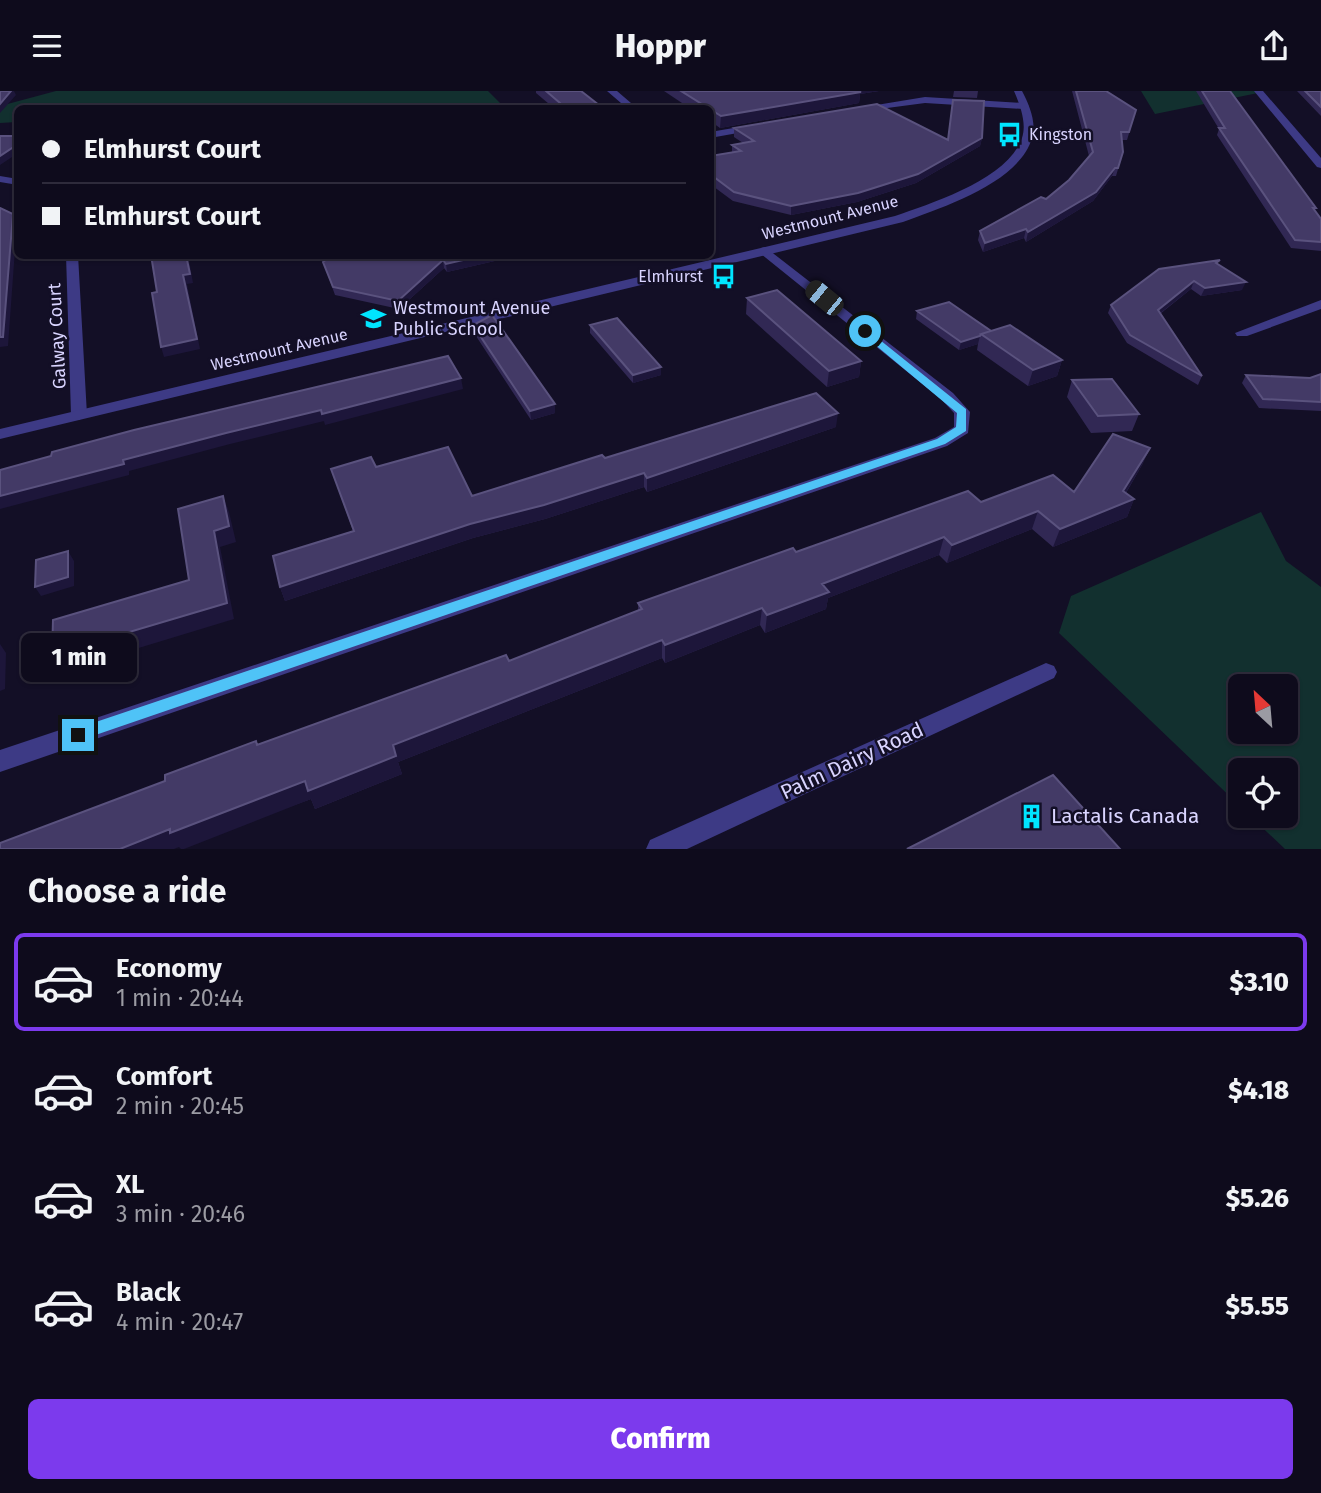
<!DOCTYPE html>
<html lang="en">
<head>
<meta charset="utf-8">
<style>
	body { margin:0; font-family:"Fira Sans",sans-serif; background:#1c1929; color:#f1f3f6; height:100vh; display:flex; flex-direction:column; font-size:26px; white-space:nowrap }
	* { box-sizing:border-box; margin:0 }
	p { font-size:23px; color:#9b9ba3 }
	.icon { flex:none; width:38px; height:38px; fill:none; stroke:currentColor; stroke-width:2; stroke-linecap:round; stroke-linejoin:round }
	.map { position:relative; height:758px; overflow:hidden }
	.side { display:flex; flex-direction:column; background:#0e0b1c; flex:1 }
	.side>* { flex:none }
	.banner { position:absolute; left:14px; top:14px; width:700px; height:154px; border-radius:10px; box-shadow:0 2px 5px #0004,0 0 0 2px #2e2b3b; display:grid; align-content:center; height:154px; padding:0 28px; background:#0e0b1c }
	.needle { width:46px; rotate:334deg }
	.fabs { position:absolute; left:1228px; top:583px; display:grid; gap:14px }
	.fabs a { display:grid; place-items:center; width:70px; height:70px; border-radius:10px; background:#0e0b1c; box-shadow:0 2px 5px #0004,0 0 0 2px #2e2b3b; font-size:35px }
	.end { position:absolute; width:32px; height:32px; margin:-16px; border:9px solid #4fc3f7; background:#111; box-shadow:0 0 0 4px #111 }
	.from { border-radius:50% }
	.bubble { position:absolute; height:49px; border-radius:10px; background:#0e0b1c; box-shadow:0 2px 5px #0004,0 0 0 2px #2e2b3b; font-size:23px; font-weight:800; line-height:49px; text-align:center }
	.car { position:absolute; width:21px; height:42px; margin:-21px -10px; border-radius:9px; box-shadow:0 0 5px 2px #0007; background:linear-gradient(#222 24%,#8ab4d8 0 40%,#222 0 76%,#8ab4d8 0 86%,#222 0) }
	.banner b { display:flex; align-items:center; gap:24px; height:66px; font-size:26px }
	.banner b+b { border-top:2px solid #2e2b3b }
	.banner i { width:18px; height:18px; background:#f1f3f6 }
	ul { padding:0; list-style:none }
	li { display:flex; align-items:center; gap:21px; height:98px; margin:0 14px 10px; padding:0 14px; border:4px solid transparent; border-radius:10px }
	li div { flex:1 }
	li b { display:block; font-size:26px }
	li em { font-style:normal; font-weight:800 }
	li.selected { border-color:#7c3aed }
	li>.icon { width:63px; height:63px; stroke-width:1.5 }
	h2 { padding:0 28px; font-size:32px; line-height:84px }
	.cta { display:flex; gap:14px; margin-top:auto; padding:14px 28px }
	.cta a { flex:1; height:80px; border-radius:10px; background:#7c3aed; color:#fff; font-size:28px; font-weight:800; line-height:80px; text-align:center }
	header { display:flex; justify-content:space-between; align-items:center; height:91px; padding:0 28px; background:#0e0b1c; font-size:32px; font-weight:800 }
	.map>svg:first-child { display:block }
	.green { fill:#12302f; fill-rule:evenodd }
	.lines { fill:none; stroke-linecap:round; stroke-linejoin:round }
	.minor { fill:#3d3a85; fill-rule:evenodd }
	.tertiary { fill:#3d3a85; fill-rule:evenodd }
	.wall { fill:#312854 }
	.shaded-wall { fill:#1d163a }
	.building { fill:#433a66; stroke:#5a527e; stroke-width:2 }
	.route { fill:#4fc3f7 }
	.labels { text-anchor:middle; stroke-width:5; stroke-linejoin:round; paint-order:stroke }
	.far-poi-label { font-size:16px; fill:#d9d4ff; stroke:#130f26; text-anchor:start }
	.far-street-label { font-size:16px; fill:#d9d4ff; stroke:#130f26 }
	.poi-label { font-size:18px; fill:#d9d4ff; stroke:#130f26; text-anchor:start }
	.street-label { font-size:18px; fill:#d9d4ff; stroke:#130f26 }
	.near-street-label { font-size:21px; fill:#d9d4ff; stroke:#130f26 }
	.near-poi-label { font-size:21px; fill:#d9d4ff; stroke:#130f26; text-anchor:start }
</style>
</head>
<body>
<header><svg class="icon" aria-label="menu" viewBox="0 0 24 24"><path d="M4 6h16M4 12h16M4 18h16"/></svg>Hoppr<svg class="icon" aria-label="share" viewBox="0 0 24 24"><path d="M12 15V3M7 8l5-5 5 5M5 13v7h14v-7"/></svg></header>
<div class="map">
<svg width="1321" height="758" viewBox="0 0 1321 758">
	<rect width="100%" height="100%" fill="#130f26"/>
	<path class="green" d="M56 0H488L505 17 18 18 17 31 0 32V15Z
		M1141 0H1256L1258 2 1155 23Z
		M1261 421 1286 470 1321 496V758H1285L1250 725 1286 724V679H1241V716L1059 542 1071 505ZM1241 595H1286V640H1241Z"/>
	<g class="lines">
		<path class="minor" d="M607 0H617L638 18H628Z
			M1254 0H1263L1321 67V77L1317 76Z
			M925 6 1024 12 1029 15 1024 18 925 12 857 21 852 18Z
			M757 33 760 34V38L710 47V41Z
			M0 85 18 88V94L0 91Z
			M765 156 953 302 970 321 968 342 947 355 0 681V659L935 347 954 336V322L941 308 761 163V157Z
			M66 164H78L87 324 79 329 71 324Z
			M1321 209V218L1247 245H1237L1235 242Z
			M1046 572 1054 575 1057 581 1054 587 687 758H646L650 749Z"/>
		<path class="tertiary" d="M1014 0H1022C1029 13 1037 32 1032 47 1019 92 943 116 903 131L0 348V338L895 125C932 112 1008 88 1022 47 1027 32 1020 14 1014 0Z"/>
	</g>
	<path class="wall" d="M536 0H581L604 18H555L536 2Z
		M664 0H879L860 3 859 12 720 37 710 30V18H691Z
		M954 0H978L977 7 953 6Z
		M1072 0H1106L1136 19 1127 49H1122L1123 61 1116 85H1112L1093 110 1026 151 1024 147 983 161 978 149 980 140 1046 108 1069 89 1089 65Z
		M1196 0H1230L1316 117 1315 119 1321 128V160L1291 157 1217 44 1219 38Z
		M1297 0H1321V25Z
		M952 17 982 47 980 55 916 92 857 111 791 124 733 110 710 93V65L732 61V54L743 52 734 46V37L948 49Z
		M499 169 447 181 444 177 399 218 335 204 323 171Z
		M1218 173 1242 199 1201 205 1191 198 1160 223 1202 285 1198 294 1127 252 1108 222 1111 214Z
		M747 207 861 270 859 286 827 296 746 223Z
		M917 220 991 240 1062 269 1057 285 1028 295 977 259 978 253 959 259 916 228Z
		M473 234 555 322 531 329 474 242Z
		M590 234 661 284 633 292 590 242Z
		M1321 283V320L1259 317 1242 292 1246 284 1310 287Z
		M1072 289 1139 323 1132 340 1091 342 1067 306Z
		M836 336 647 401 644 396 545 428 473 447 285 510 280 496 353 440 331 378 376 376 472 405 605 367Z
		M1150 357 1142 374 1126 402 1134 408 1127 426 1053 456 1032 438 947 472 939 464 828 507 826 518 765 542 760 534 665 572 662 567 398 671 402 683 315 718 311 708 179 756 165 690 258 654 509 570 638 519V512L796 461 981 411 1074 401Z"/>
	<path class="shaded-wall" d="M11 0H14L16 4 0 22V13Z
		M847 0H879L860 3 859 12 720 37 721 25Z
		M982 47 980 55 916 92 857 111 791 124V115Z
		M18 53V62L0 74V65Z
		M1115 77 1112 85 1093 110 1026 151 1028 141Z
		M13 123 17 131 8 255 0 256V246Z
		M1026 138 1024 147 983 161 985 152Z
		M186 164H192L193 168 189 169 193 192 187 193 200 258 164 266 161 256 183 184Z
		M485 164H499V169L447 181 446 173Z
		M443 169 444 177 399 218 398 210Z
		M1194 190 1191 198 1154 227 1158 219Z
		M1246 191 1242 199 1201 205 1205 197Z
		M980 245 978 253 959 259 961 251Z
		M1062 269 1057 285 1028 295 1033 279Z
		M861 270 859 286 827 296 829 280Z
		M661 276V284L633 292V284Z
		M461 287 463 298 325 334 322 323Z
		M555 313V322L531 329 530 320Z
		M321 319 324 330 230 353 129 380V384L0 418V405L123 369 226 342Z
		M838 322 836 336 647 401V387Z
		M1150 357 1142 374 1118 415 1134 408 1127 426 1053 456 1060 438 1123 400Z
		M644 382V396L545 428 473 447 285 510 280 496 470 433Z
		M223 405 229 421 236 451 220 456 234 528 63 580 52 564 227 512 214 440Z
		M1038 420 1032 438 947 472 952 454Z
		M944 446 939 464 828 507 826 518 765 542 767 524 822 493Z
		M68 460 74 470V495L41 505 35 496Z
		M762 517 760 534 665 572V554Z
		M662 549V567L398 671 393 654Z
		M0 553 6 562 5 598 0 600Z
		M396 665 402 683 315 718 311 708 184 758H181L179 756 174 758H120L170 738 305 690Z"/>
	<path class="building" d="M0 0H11L0 13Z
		M546 0H581L604 18H567Z
		M681 0H858L861 1 721 25Z
		M1076 0H1106L1136 19 1129 41H1121L1123 61 1118 77H1115L1096 101 1028 141 1026 138 985 152 980 140 1041 106 1046 108 1069 89 1093 61Z
		M1202 0H1230L1316 117H1313L1321 128V151L1295 149 1219 37H1225Z
		M1305 0H1321V16Z
		M953 9 984 10 982 47 918 83 858 102 791 115 734 101 710 83V65L741 60 732 54 754 50 734 37 877 13 948 49Z
		M0 45H18V53L0 65Z
		M0 117 13 123 3 246H0Z
		M151 164H186L190 183 183 184 197 248 161 256 152 202 157 201Z
		M332 164H485L446 173 443 169 398 210 333 196 323 171Z
		M1220 169 1216 172 1246 191 1205 197 1194 190 1158 219 1202 285 1130 244 1111 214 1159 178Z
		M777 199 861 270 829 280 747 207Z
		M949 211 991 240 981 243 980 245 961 251 917 220Z
		M492 224 555 313 530 320 473 234Z
		M617 227 661 276 633 284 590 234Z
		M1010 234 1062 269 1033 279 981 243Z
		M448 265 461 287 322 323 321 319 226 342 123 369 124 373 0 405V379L51 365 52 361 134 339Z
		M1321 283V311L1263 308 1246 284 1310 287Z
		M1112 288 1139 323 1098 325 1072 289Z
		M816 302 838 322 647 387 644 382 544 414 470 433 280 496 273 465 354 440 331 378 371 366 376 376 448 356 472 405 602 364 605 367Z
		M1113 343 1150 357 1123 400 1134 408 1060 438 1038 420 952 454 944 446 822 493 829 501 767 524 762 517 665 554 662 549 393 654 396 665 308 700 305 690 170 742V738L120 758H0V752L165 690V684L256 650 257 654 506 564 509 570 642 518 638 512 793 457 796 461 968 400 981 411 1053 384 1074 401Z
		M223 405 229 435 214 440 227 512 52 564 53 529 189 489 178 418Z
		M68 460V486L35 496 36 469Z
		M1053 684 1120 758H907Z"/>
	<path class="route" d="M865 237 966 318V340L945 353 78 650 73 648 71 644 78 637 937 348 956 336 957 322 861 242V238Z"/>
	<defs>
		<symbol id="bus-bare" viewBox="-9 -9 18 18"><path d="M-5-6H5V4H4V6H2V4H-2V6H-4V4H-5ZM-3.5-4V0h7V-4ZM-3.5 1.2v1.5H-2V1.2ZM2 1.2v1.5H3.5V1.2Z" fill="#00e5ff" stroke="#130f26" stroke-width="2.5" paint-order="stroke"/></symbol>
		<symbol id="school-bare" viewBox="-9 -9 18 18"><path d="M0-5L7-2L0 1L-7-2ZM-4 1L0 2.5L4 1V4Q0 6-4 4Z" fill="#00e5ff" stroke="#130f26" stroke-width="2.5" paint-order="stroke"/></symbol>
		<symbol id="building-bare" viewBox="-9 -9 18 18"><path d="M-4-6H4V6H1V3H-1V6H-4ZM-2.5-4.3h1.7v1.8h-1.7ZM.8-4.3h1.7v1.8H.8ZM-2.5-1h1.7V.8h-1.7ZM.8-1h1.7V.8H.8Z" fill="#00e5ff" stroke="#130f26" stroke-width="2.5" paint-order="stroke"/></symbol>
	</defs>
	<g fill-rule="evenodd">
		<use href="#bus-bare" x="992" y="26" width="35" height="35"/>
		<use href="#bus-bare" x="706" y="168" width="35" height="35"/>
		<use href="#school-bare" x="356" y="210" width="35" height="35"/>
		<use href="#building-bare" x="1014" y="708" width="35" height="35"/>
	</g>
	<g class="labels">
		<g class="far-poi-label">
			<text x="1029" y="49">Kingston</text>
			<text x="703" y="191" text-anchor="end">Elmhurst</text>
		</g>
		<g class="far-street-label">
			<text transform="translate(830 126) rotate(-14)" y="6">Westmount Avenue</text>
			<text transform="translate(279 258) rotate(-13)" y="6">Westmount Avenue</text>
		</g>
		<g class="poi-label">
			<text x="393" y="223">Westmount Avenue<tspan x="393" dy="21">Public School</tspan></text>
		</g>
		<g class="street-label">
			<text transform="translate(57 245) rotate(-93)" y="6">Galway Court</text>
		</g>
		<g class="near-street-label">
			<text transform="translate(852 670) rotate(-25)" y="7">Palm Dairy Road</text>
		</g>
		<g class="near-poi-label">
			<text x="1051" y="732">Lactalis Canada</text>
		</g>
	</g>
</svg>
<div class="fabs">
<a><svg class="needle" viewBox="-14 -14 28 28"><path d="M0-13l5 13h-10z" fill="#e53935"/><path d="M0 13l5-13h-10z" fill="#9b9ba3"/></svg></a>
<a><svg class="icon" aria-label="locate" viewBox="0 0 24 24"><circle cx="12" cy="12" r="6"/><path d="M12 2v4M12 18v4M2 12h4M18 12h4"/></svg></a>
</div>
<i class="end from" style="left:865px;top:240px"></i>
<i class="end" style="left:78px;top:644px"></i>
<div class="bubble" style="left:21px;top:542px;width:116px">1 min</div>
<i class="car" style="left:824px;top:207px;rotate:309deg"></i>
<div class="banner">
<b><i class="from"></i>Elmhurst Court</b>
<b><i></i>Elmhurst Court</b>
</div>
</div>
<section class="side">
<h2>Choose a ride</h2>
<ul>
<li class="selected"><svg class="icon" aria-label="car" viewBox="0 0 24 24"><path d="M5 17H2v-5l4-1 3-4h7l3 4 3 1v5h-3M9 17h6M6 11h13"/><circle cx="7" cy="17" r="2"/><circle cx="17" cy="17" r="2"/></svg><div><b>Economy</b><p>1 min · 20:44</p></div><em>$3.10</em></li>
<li><svg class="icon" aria-label="car" viewBox="0 0 24 24"><path d="M5 17H2v-5l4-1 3-4h7l3 4 3 1v5h-3M9 17h6M6 11h13"/><circle cx="7" cy="17" r="2"/><circle cx="17" cy="17" r="2"/></svg><div><b>Comfort</b><p>2 min · 20:45</p></div><em>$4.18</em></li>
<li><svg class="icon" aria-label="car" viewBox="0 0 24 24"><path d="M5 17H2v-5l4-1 3-4h7l3 4 3 1v5h-3M9 17h6M6 11h13"/><circle cx="7" cy="17" r="2"/><circle cx="17" cy="17" r="2"/></svg><div><b>XL</b><p>3 min · 20:46</p></div><em>$5.26</em></li>
<li><svg class="icon" aria-label="car" viewBox="0 0 24 24"><path d="M5 17H2v-5l4-1 3-4h7l3 4 3 1v5h-3M9 17h6M6 11h13"/><circle cx="7" cy="17" r="2"/><circle cx="17" cy="17" r="2"/></svg><div><b>Black</b><p>4 min · 20:47</p></div><em>$5.55</em></li>
</ul>
<div class="cta"><a>Confirm</a></div>
</section>
</body>
</html>
